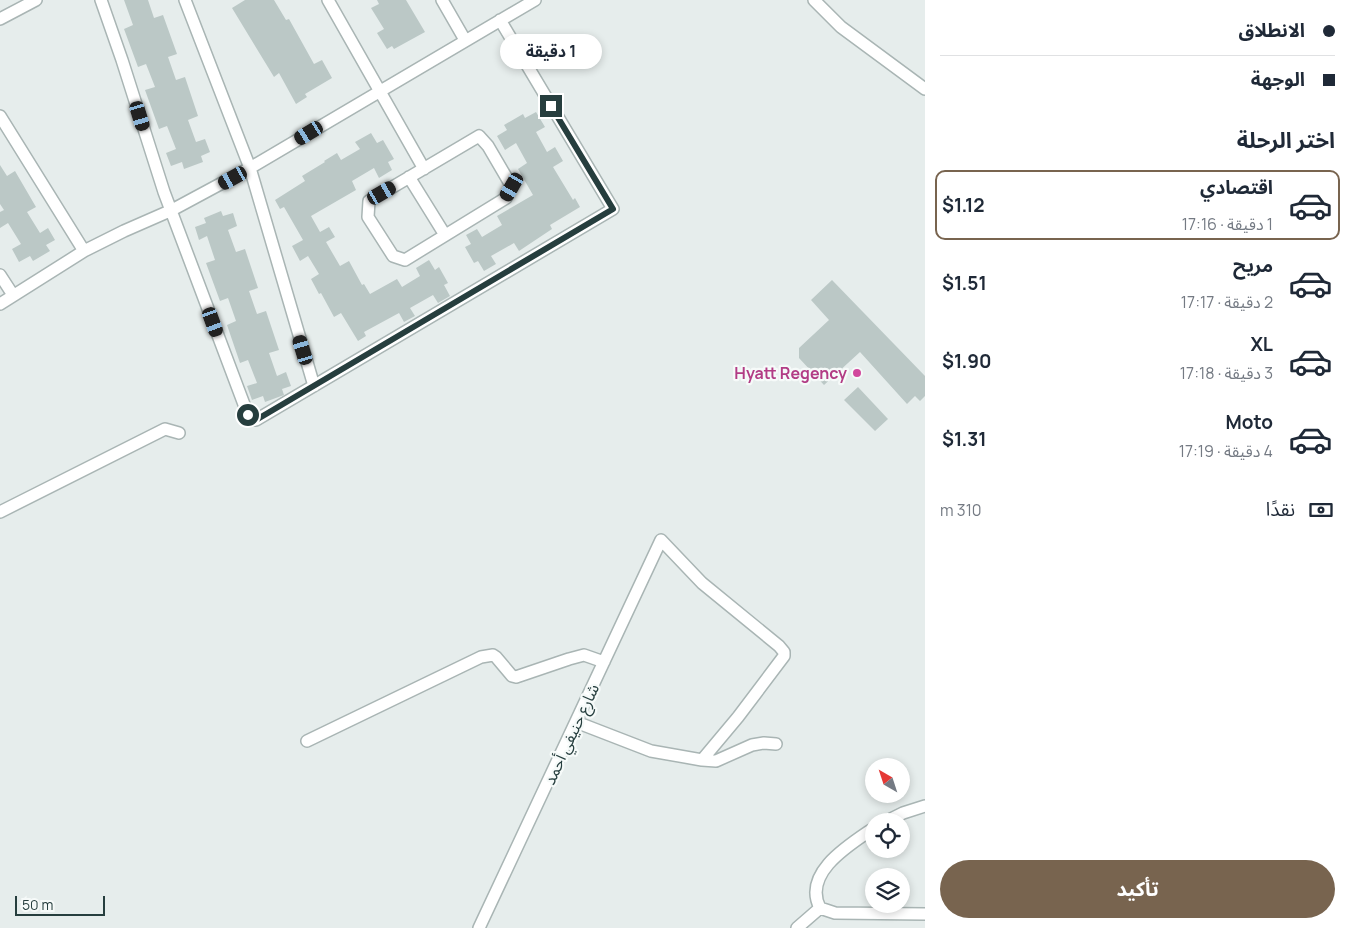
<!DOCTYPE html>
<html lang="ar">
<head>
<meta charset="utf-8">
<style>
	body { margin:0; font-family:Manrope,"Noto Sans Arabic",sans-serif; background:#f6f6f7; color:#1f2937; direction:rtl; height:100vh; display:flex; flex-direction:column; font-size:19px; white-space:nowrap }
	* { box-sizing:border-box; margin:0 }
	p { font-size:16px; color:#747a83 }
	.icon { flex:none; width:28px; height:28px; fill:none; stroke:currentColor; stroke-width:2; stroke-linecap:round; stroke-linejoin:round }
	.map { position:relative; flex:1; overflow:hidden; direction:ltr }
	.side { display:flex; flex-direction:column; background:#fff; width:425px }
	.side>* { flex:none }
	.top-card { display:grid; align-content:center; height:110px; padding:0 15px; background:#fff }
	.needle { width:32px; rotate:321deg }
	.controls { position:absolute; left:865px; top:758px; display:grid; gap:10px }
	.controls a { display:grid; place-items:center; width:45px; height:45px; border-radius:50%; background:#fff; box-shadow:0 2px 8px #0003; font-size:25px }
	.scale { position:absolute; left:15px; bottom:12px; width:90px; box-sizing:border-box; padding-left:5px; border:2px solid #263e3e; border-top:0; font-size:14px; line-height:18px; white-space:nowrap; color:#263e3e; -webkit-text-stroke:4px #f6faf9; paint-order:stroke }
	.end { position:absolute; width:22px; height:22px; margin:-11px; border:6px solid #263e3e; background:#fff; box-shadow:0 0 0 2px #fff }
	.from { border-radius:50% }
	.bubble { position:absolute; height:35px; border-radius:18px; background:#fff; box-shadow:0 2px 8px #0003; font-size:16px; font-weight:700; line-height:35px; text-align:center; direction:rtl }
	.car { position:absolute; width:15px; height:30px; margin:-15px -8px; border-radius:6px; box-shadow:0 0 4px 1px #0007; background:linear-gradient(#222 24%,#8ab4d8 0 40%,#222 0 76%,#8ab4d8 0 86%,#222 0) }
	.top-card b { display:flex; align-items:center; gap:18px; height:48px; font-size:19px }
	.top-card b+b { border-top:1px solid #e0e1e3 }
	.top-card i { width:12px; height:12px; background:#1f2937 }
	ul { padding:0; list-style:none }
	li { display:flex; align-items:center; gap:15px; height:70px; margin:0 10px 8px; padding:0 5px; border:2px solid transparent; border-radius:10px }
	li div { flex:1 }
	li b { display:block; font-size:19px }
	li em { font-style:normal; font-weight:700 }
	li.current { border-color:#78644f }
	li>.icon { width:45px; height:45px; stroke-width:1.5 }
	h2 { padding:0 15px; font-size:22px; line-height:60px }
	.pay { display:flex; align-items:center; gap:12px; height:55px; padding:0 15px; font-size:19px }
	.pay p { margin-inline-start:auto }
	.cta { display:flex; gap:10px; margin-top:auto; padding:10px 15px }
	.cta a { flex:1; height:58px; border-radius:30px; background:#78644f; color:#fff; font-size:20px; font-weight:700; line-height:58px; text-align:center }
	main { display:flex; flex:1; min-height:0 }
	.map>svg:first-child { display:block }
	.building { fill:#bbc8c6 }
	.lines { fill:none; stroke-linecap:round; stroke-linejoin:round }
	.street-casing { stroke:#a9b5b4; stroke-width:14 }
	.street { stroke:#fff; stroke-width:11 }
	.route { stroke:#263e3e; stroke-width:6 }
	.hotel-dot { fill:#d1479c; stroke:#f6faf9; stroke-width:2 }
	.labels { text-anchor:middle; stroke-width:4.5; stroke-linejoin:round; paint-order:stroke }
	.hotel-label { font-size:16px; font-weight:bold; fill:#b23c85; stroke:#f6faf9; text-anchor:end }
	.street-label { font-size:16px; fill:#263e3e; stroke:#f6faf9 }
</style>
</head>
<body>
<main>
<section class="side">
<div class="top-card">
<b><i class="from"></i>الانطلاق</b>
<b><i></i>الوجهة</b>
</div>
<h2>اختر الرحلة</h2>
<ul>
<li class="current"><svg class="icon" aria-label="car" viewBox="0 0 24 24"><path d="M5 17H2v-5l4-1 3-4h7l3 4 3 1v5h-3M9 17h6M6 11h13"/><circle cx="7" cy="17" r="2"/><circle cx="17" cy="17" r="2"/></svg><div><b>اقتصادي</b><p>1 دقيقة · 17:16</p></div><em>$1.12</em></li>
<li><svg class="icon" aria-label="car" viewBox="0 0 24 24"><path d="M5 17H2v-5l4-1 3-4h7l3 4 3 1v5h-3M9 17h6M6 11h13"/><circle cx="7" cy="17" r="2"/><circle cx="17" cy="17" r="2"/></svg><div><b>مريح</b><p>2 دقيقة · 17:17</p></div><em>$1.51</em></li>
<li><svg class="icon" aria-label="car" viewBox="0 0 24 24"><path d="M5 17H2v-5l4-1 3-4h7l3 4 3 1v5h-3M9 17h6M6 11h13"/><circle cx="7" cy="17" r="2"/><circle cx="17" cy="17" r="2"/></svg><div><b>XL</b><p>3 دقيقة · 17:18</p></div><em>$1.90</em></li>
<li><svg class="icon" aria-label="car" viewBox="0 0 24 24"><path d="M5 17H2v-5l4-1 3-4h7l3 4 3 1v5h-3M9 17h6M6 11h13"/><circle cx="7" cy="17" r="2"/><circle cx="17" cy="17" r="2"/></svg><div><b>Moto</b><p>4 دقيقة · 17:19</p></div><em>$1.31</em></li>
</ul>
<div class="pay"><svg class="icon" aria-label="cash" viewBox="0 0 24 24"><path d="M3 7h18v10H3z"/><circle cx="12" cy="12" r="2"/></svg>نقدًا<p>310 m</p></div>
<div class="cta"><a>تأكيد</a></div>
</section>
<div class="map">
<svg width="925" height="928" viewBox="0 0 925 928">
	<rect width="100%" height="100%" fill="#e6edec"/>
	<path class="building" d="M124 0H148L154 18 163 15 177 54 168 57 176 80 185 77 198 116 188 120 196 142 205 139 210 152 201 156 203 162 184 169 182 162 171 166 166 153 176 149 167 126 159 129 145 90 155 87 146 64 138 67 124 29 133 25Z
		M245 0H274L286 20 289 19 314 64 322 60 332 78 305 94 307 97 296 104 279 73 274 77 232 8Z
		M377 0H406L425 32 394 49 392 46 387 49 377 33 384 29 371 8 379 4Z
		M536 112 545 127 536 132 547 152 555 147 563 161 553 167 573 200 575 198 580 207 550 225 552 229 519 251 514 243 491 256 496 264 484 271 478 261 474 263 465 247 471 244 466 235 477 229 482 237 502 225 497 216 533 195 518 169 527 163 516 143 505 150 497 136 507 130 504 125 523 114 525 118Z
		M371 133 377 143 383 140 394 159 388 162 392 170 379 178 374 168 352 181 356 190 311 216 320 232 329 227 335 237 326 242 340 266 349 261 362 285 364 284 370 294 397 279 402 287 420 276 416 268 429 260 435 270 439 267 448 283 444 285 450 296 438 303 433 295 410 308 415 316 404 322 399 313 364 332 366 336 358 341 341 313 334 317 321 293 319 294 311 279 319 274 308 256 300 261 292 246 303 240 284 207 280 209 275 200 305 181 302 176 325 162 324 161 337 153 341 160 360 149 355 142Z
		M0 165 7 176 15 171 36 207 27 212 40 233 48 228 55 240 46 245 50 251 33 261 30 256 19 262 12 249 21 244 8 223 0 228V212L4 210 0 204Z
		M221 211 223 216 233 213 237 226 228 230 236 252 245 249 258 288 249 291 257 314 266 311 279 350 269 353 277 376 286 372 291 386 282 389 284 395 265 402 263 396 252 400 247 386 257 383 248 360 240 363 227 325 236 321 228 298 220 301 206 263 215 260 207 236 199 240 195 227 206 223 204 218Z
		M832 280 925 376V396L920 401 915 396 907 404 860 352 824 385 799 358V348L829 320 811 300Z
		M858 387 888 419 875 431 844 400Z"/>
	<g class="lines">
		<defs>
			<path id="street" d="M101 0 122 60 164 192 248 415 256 420 613 209 500 20
				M185 0 250 168 314 386
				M328 0 424 169
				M442 0 465 40
				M814 0 841 27 925 89
				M0 19 36 0
				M0 116 84 251
				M479 136 488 146 512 187 506 198 405 260 393 256 368 217 369 201Z
				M409 177 445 235
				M0 275 13 295
				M0 304 84 251 124 231 172 210 250 168 535 0
				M0 512 165 429 179 433
				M576 722 651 751 702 760 716 761 752 745 764 743 776 744
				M307 741 481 657 493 655 496 657 512 676 516 677 569 659 584 655 604 662
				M887 821 903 813 925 806
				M874 828C849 845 802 873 820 908L835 913 925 914
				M479 928 661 540 702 583 779 646 784 652V656L738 717 702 760
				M797 928 820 908"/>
		</defs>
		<use href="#street" class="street-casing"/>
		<use href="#street" class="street"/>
	</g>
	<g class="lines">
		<path class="route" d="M248 415 256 420 613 209 551 106"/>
	</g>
	<circle class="hotel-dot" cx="857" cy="373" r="5"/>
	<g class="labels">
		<g class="hotel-label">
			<text x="847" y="379">Hyatt Regency</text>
		</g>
		<g class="street-label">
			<text transform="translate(571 734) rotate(-65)" y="6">شارع حنيفي أحمد</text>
		</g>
	</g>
</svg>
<div class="controls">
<a><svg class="needle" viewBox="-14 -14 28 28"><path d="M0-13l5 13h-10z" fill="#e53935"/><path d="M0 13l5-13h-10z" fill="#747a83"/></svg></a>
<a><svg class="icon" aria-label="locate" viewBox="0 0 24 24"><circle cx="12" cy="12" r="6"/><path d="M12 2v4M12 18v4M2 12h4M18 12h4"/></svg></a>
<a><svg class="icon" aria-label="layers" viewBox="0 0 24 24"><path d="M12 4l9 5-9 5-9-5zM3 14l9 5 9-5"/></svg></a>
</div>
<div class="scale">50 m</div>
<i class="end from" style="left:248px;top:415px"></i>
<i class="end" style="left:551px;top:106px"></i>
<div class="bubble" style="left:500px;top:34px;width:102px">1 دقيقة</div>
<i class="car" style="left:140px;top:116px;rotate:163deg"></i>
<i class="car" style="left:309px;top:133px;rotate:239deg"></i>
<i class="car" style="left:233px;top:178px;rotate:241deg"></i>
<i class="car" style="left:512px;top:187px;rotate:210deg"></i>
<i class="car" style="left:382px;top:193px;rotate:60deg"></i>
<i class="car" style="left:213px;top:322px;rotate:160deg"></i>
<i class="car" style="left:303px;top:350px;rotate:343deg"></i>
</div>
</main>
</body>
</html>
